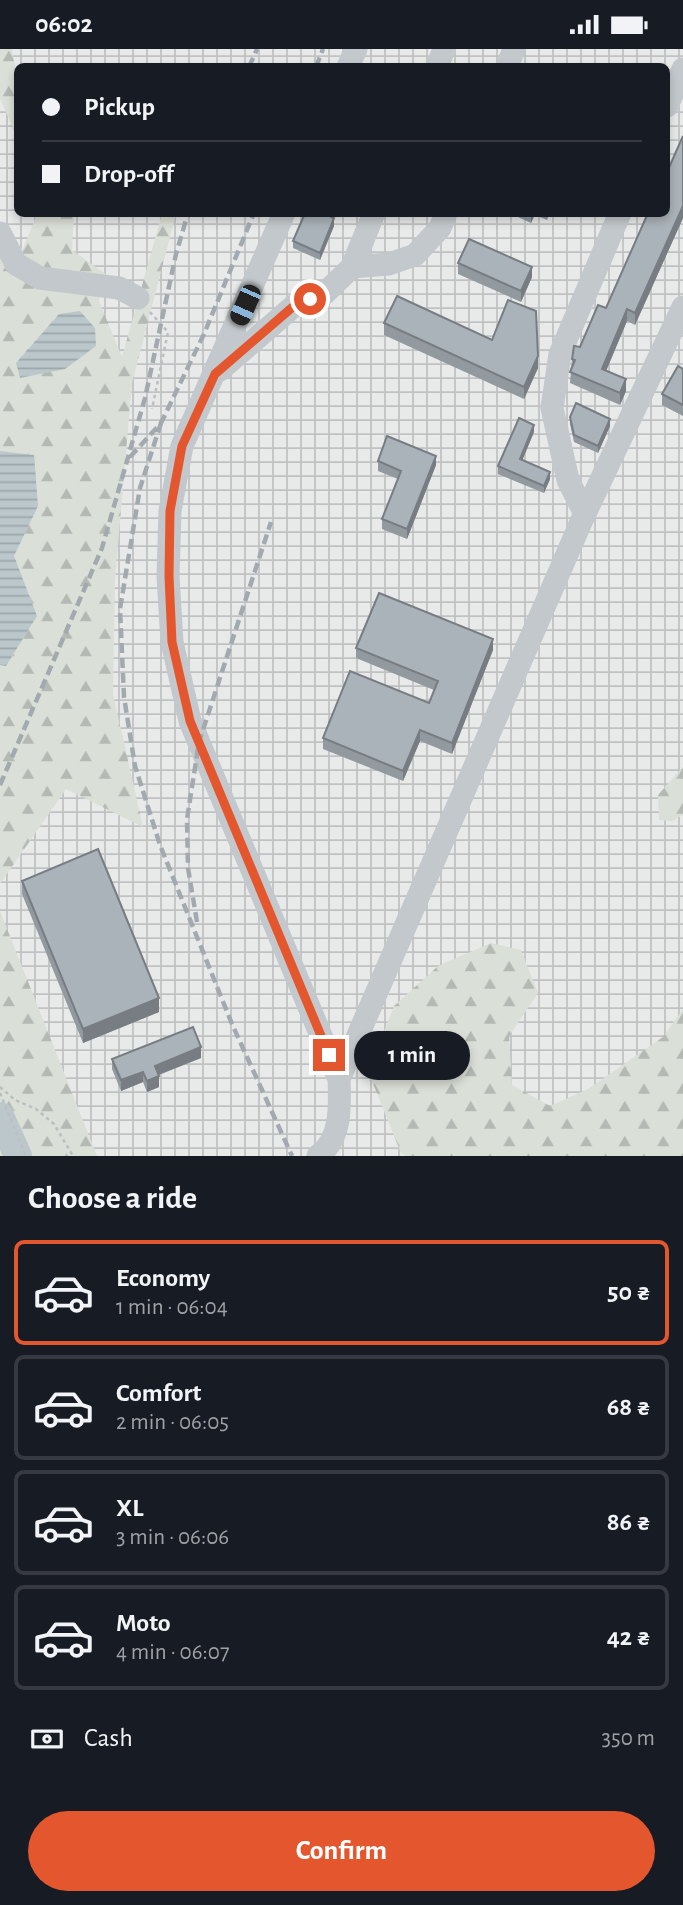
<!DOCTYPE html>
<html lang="en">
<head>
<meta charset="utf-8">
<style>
	body { margin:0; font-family:"Alegreya Sans",sans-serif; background:#242831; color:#f1f3f6; height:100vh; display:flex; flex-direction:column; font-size:26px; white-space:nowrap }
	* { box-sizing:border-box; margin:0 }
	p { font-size:23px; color:#9ea1a6 }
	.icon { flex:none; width:38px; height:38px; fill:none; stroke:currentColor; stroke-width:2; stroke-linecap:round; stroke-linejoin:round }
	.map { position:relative; height:1107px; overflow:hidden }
	.side { display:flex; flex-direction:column; background:#171b24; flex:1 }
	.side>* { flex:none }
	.top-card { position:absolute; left:14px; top:14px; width:656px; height:154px; border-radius:10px; box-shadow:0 4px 10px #0003; display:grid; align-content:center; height:154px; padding:0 28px; background:#171b24 }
	.end { position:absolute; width:32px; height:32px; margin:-16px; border:9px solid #e4572e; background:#fff; box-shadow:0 0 0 4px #fff }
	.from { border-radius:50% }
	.bubble { position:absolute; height:49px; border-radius:24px; background:#171b24; box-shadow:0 4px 10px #0003; font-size:23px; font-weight:600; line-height:49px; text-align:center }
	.car { position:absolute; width:21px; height:42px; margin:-21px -10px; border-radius:9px; box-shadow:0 0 5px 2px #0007; background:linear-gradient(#222 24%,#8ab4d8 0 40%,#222 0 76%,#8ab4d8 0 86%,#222 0) }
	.top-card b { display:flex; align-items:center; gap:24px; height:66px; font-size:26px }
	.top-card b+b { border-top:2px solid #363941 }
	.top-card i { width:18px; height:18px; background:#f1f3f6 }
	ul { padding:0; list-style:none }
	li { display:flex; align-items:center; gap:21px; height:105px; margin:0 14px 10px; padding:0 14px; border:4px solid #363941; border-radius:10px }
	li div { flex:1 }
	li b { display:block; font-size:26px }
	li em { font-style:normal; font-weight:600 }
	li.selected { border-color:#e4572e }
	li>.icon { width:63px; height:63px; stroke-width:1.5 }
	h2 { padding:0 28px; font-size:32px; line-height:84px }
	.pay { display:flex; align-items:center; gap:18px; height:77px; padding:0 28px; font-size:26px }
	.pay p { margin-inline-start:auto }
	.primary-button { display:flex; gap:14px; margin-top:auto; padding:14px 28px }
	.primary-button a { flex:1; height:80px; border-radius:42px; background:#e4572e; color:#fff; font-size:28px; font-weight:600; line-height:80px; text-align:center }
	.status { display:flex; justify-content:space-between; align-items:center; height:49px; padding:0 35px; background:#171b24; direction:ltr }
	.status svg { height:19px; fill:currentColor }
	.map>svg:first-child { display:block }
	.industrial { fill:url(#industrial-grid); fill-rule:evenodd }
	.forest { fill:url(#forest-firs); fill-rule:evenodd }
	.water { fill:url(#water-rules) }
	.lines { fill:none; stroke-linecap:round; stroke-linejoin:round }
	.river { stroke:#bbc7cb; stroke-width:28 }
	.path { stroke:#bbbfc2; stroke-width:2.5; stroke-dasharray:3.5 3.5; stroke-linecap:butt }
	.minor { stroke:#c3c8cc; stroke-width:23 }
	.rail { stroke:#a2aab0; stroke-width:4.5; stroke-dasharray:10 5; stroke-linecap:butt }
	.wall { fill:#929a9f }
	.shaded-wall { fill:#777d82 }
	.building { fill:#aab3b9; stroke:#777d82; stroke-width:2 }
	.route { stroke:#e4572e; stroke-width:9 }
</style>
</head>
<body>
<div class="status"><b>06:02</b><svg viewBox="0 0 49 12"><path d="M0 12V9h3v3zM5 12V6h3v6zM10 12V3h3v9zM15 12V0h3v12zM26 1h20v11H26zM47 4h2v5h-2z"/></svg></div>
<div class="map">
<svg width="683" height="1107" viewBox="0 0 683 1107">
	<defs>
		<pattern id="industrial-grid" width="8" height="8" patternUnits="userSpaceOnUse" patternTransform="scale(1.75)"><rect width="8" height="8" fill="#e8e9e9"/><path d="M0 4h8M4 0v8" fill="none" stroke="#c0c1c2"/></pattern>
		<pattern id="forest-firs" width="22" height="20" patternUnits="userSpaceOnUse" patternTransform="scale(1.75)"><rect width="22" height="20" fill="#dadfd7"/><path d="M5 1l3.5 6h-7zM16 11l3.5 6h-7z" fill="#b4b9b4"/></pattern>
		<pattern id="water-rules" width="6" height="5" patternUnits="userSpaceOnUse" patternTransform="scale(1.75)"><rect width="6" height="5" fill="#bbc7cb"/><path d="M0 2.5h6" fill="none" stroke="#9ca6aa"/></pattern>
	</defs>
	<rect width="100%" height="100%" fill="#fafaf8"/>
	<path class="industrial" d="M0 0H683V1107H0ZM18 18H667V164H18Z"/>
	<path class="forest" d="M0 0H12L17 30V88L0 50Z
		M37 165H74L72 201 107 226 99 252 122 308 162 165H176L132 334 115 531 113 645 143 778 66 740 0 835V616L6 617 37 567 14 507 38 457 34 407 0 402V190L23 200ZM81 262 20 329V328L16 314 58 266Z
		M683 718V766L672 772 659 771 658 746Z
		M0 862 97 1107H0Z
		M491 894 521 901 538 944 509 987 512 1036 550 1057 588 1040 663 988 683 960V1107H406L401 1104 368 1022 394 957 438 917Z"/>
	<path class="water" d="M80 262 95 279 96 297 65 320 20 329 16 314 59 265Z
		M0 402 34 406 38 457 14 507 37 567 6 617 0 616Z"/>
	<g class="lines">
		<path class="river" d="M0 1067 18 1107"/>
		<path class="path" d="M150 263 168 283 152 360
			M0 1038 15 1051 36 1060 54 1075 73 1107
			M0 1044 26 1107"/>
		<path class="minor" d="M348 18 356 0
			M437 18 444 0
			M507 18 514 0
			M667 57 683 20
			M284 164 182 397 170 462 168 527 172 593 190 672 339 1030C340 1056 342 1090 318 1107
			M0 184 16 215 40 229 119 239 138 249
			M352 218 374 164
			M220 321 295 256 324 245 352 218 389 215 415 206 440 179 446 164
			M585 465 568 431 552 359 560 305 620 164
			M339 1030 581 473 683 258"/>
		<path class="rail" d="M249 18 257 0
			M316 18 323 0
			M161 374 140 439 120 560 124 648 135 717 160 796 232 975 292 1107
			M130 408 161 374 204 285 254 164
			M0 736 102 499 145 349 176 205 188 164
			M197 873 188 819 187 770 199 693 271 473"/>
	</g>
	<path class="wall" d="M683 87V169L635 276 627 272 606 321 626 342 620 356 570 334 572 310 606 259Z
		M509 164H550L547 171 535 166 531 174Z
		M334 177 320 211 293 199V192Z
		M458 214 532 228 521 253 458 225Z
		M384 274 538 319 524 350 384 286Z
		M683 320V367L662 356V345Z
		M570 368 610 377 598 404 574 393 570 375Z
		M534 383 522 411 550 430 544 444 498 425V417Z
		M378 412 436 416 407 490 382 480V470L398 430 378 422Z
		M356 599 493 601 452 705 420 692 403 732 323 700V689L429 654 434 641 356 609Z
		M22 832 159 963 83 994 22 845Z
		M201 1009 159 1026V1038L147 1043 143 1033 121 1042 112 1020V1010Z"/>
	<path class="shaded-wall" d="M683 157V169L635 276V264Z
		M531 164H535L531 174Z
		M334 169V177L320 211V204Z
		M532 218V228L521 253V242Z
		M627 260V272L602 332V320Z
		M538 307V319L524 350V338Z
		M626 330V342L620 356V344Z
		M610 370V377L598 404V397Z
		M534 376V383L520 417V410Z
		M436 407V416L407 490V480Z
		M550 423V430L544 444V437Z
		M493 590V601L452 705V694Z
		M420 681V692L403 732V722Z
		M159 949V963L83 994V980Z
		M201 998V1009L155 1027V1017Z
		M143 1023V1033L121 1042V1031Z
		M159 1027V1038L147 1043V1032Z"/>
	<path class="building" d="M683 87V157L635 264 627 260 602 320 626 330 620 344 570 323 575 311 572 310 574 297 580 298 598 256 606 259 648 164H667V123Z
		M305 164H323L334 169 320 204 293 192Z
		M469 190 532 218 521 242 458 214Z
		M397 247 492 291 508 251 536 262 538 307 524 338 384 274Z
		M678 317 683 320V356L662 345Z
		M576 354 610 370 598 397 574 386 570 368Z
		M519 369 534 376 520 410 550 423 544 437 498 417Z
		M387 387 436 407 407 480 382 470 401 422 378 412Z
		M379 544 493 590 452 694 420 681 403 722 323 689 350 622 429 654 438 632 356 599Z
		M98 800 159 949 83 980 22 832Z
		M193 978 201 998 155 1017 159 1027 147 1032 143 1023 121 1031 112 1010Z"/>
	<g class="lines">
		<path class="route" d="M310 250 295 256 215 325 182 397 170 462 169 527 172 593 190 672 329 1006"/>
	</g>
</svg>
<i class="end from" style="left:310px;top:250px"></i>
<i class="end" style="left:329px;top:1006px"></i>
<div class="bubble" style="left:354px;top:982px;width:116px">1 min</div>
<i class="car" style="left:245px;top:256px;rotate:204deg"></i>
<div class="top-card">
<b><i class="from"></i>Pickup</b>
<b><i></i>Drop-off</b>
</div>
</div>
<section class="side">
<h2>Choose a ride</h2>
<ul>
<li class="selected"><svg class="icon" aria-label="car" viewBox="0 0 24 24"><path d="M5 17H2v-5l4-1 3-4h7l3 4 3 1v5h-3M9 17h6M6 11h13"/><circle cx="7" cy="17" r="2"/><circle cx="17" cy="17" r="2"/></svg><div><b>Economy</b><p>1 min · 06:04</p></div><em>50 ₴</em></li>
<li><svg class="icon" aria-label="car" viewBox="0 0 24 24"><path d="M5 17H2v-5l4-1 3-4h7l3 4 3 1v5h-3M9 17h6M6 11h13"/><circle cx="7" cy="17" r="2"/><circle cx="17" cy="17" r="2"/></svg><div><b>Comfort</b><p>2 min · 06:05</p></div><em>68 ₴</em></li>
<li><svg class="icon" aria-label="car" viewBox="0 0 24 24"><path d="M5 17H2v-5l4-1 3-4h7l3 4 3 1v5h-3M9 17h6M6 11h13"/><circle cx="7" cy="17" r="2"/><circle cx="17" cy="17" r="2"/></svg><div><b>XL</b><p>3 min · 06:06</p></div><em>86 ₴</em></li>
<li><svg class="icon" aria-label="car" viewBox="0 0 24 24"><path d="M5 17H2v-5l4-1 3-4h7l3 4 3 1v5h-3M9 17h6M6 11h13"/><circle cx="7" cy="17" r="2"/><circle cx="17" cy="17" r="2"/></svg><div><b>Moto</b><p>4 min · 06:07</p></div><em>42 ₴</em></li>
</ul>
<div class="pay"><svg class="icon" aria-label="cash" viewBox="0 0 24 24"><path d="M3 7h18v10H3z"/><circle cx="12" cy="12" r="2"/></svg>Cash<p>350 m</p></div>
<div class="primary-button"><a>Confirm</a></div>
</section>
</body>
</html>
